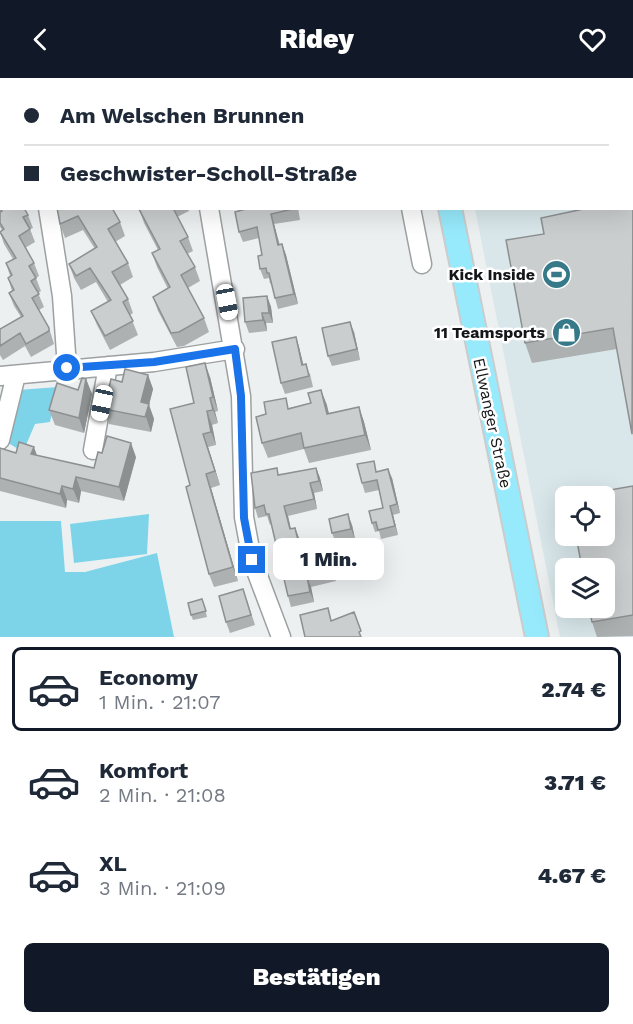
<!DOCTYPE html>
<html lang="de">
<head>
<meta charset="utf-8">
<style>
	body { margin:0; font-family:"Work Sans",sans-serif; background:#f6f6f7; color:#1f2937; height:100vh; display:flex; flex-direction:column; font-size:22px; white-space:nowrap }
	* { box-sizing:border-box; margin:0 }
	p { font-size:20px; color:#747a83 }
	.icon { flex:none; width:33px; height:33px; fill:none; stroke:currentColor; stroke-width:2; stroke-linecap:round; stroke-linejoin:round }
	.map { position:relative; height:559px; overflow:hidden }
	.side { display:flex; flex-direction:column; background:#fff; flex:1 }
	.side>* { flex:none }
	.top-card { position:absolute; left:0px; top:0px; width:633px; height:132px; box-shadow:0 6px 24px #0002; display:grid; align-content:center; height:132px; padding:0 24px; background:#fff }
	.buttons { position:absolute; left:555px; top:408px; display:grid; gap:12px }
	.buttons a { display:grid; place-items:center; width:60px; height:60px; border-radius:9px; background:#fff; box-shadow:0 6px 24px #0002; font-size:30px }
	.end { position:absolute; width:27px; height:27px; margin:-14px; border:8px solid #1a73e8; background:#fff; box-shadow:0 0 0 3px #fff }
	.from { border-radius:50% }
	.bubble { position:absolute; height:42px; border-radius:9px; background:#fff; box-shadow:0 6px 24px #0002; font-size:20px; font-weight:800; line-height:42px; text-align:center }
	.car { position:absolute; width:18px; height:36px; margin:-18px -9px; border-radius:8px; box-shadow:0 0 4px 2px #0007; background:linear-gradient(#fff 24%,#345 0 40%,#fff 0 76%,#345 0 86%,#fff 0) }
	.top-card b { display:flex; align-items:center; gap:21px; height:57px; font-size:22px }
	.top-card b+b { border-top:2px solid #e0e1e3 }
	.top-card i { width:15px; height:15px; background:#1f2937 }
	ul { padding:10px 0 0; list-style:none }
	li { display:flex; align-items:center; gap:18px; height:84px; margin:0 12px 9px; padding:0 12px; border:3px solid transparent; border-radius:9px }
	li div { flex:1 }
	li b { display:block; font-size:22px }
	li em { font-style:normal; font-weight:800 }
	li.selected { border-color:#111827 }
	li>.icon { width:54px; height:54px; stroke-width:1.5 }
	.button { display:flex; gap:12px; margin-top:auto; padding:12px 24px }
	.button a { flex:1; height:69px; border-radius:9px; background:#111827; color:#fff; font-size:24px; font-weight:800; line-height:69px; text-align:center }
	header { display:flex; justify-content:space-between; align-items:center; height:78px; padding:0 24px; background:#111827; color:#fff; font-size:27px; font-weight:800 }
	.map>svg:first-child { display:block }
	.built { fill:#d9e7ea; fill-rule:evenodd }
	.green { fill:#7dd4e9 }
	.lines { fill:none; stroke-linecap:round; stroke-linejoin:round }
	.minor-casing { stroke:#9da1a2; stroke-width:21 }
	.major-casing { stroke:#ccc; stroke-width:26 }
	.minor { stroke:#fff; stroke-width:18 }
	.major { stroke:#97eafc; stroke-width:22 }
	.wall { fill:#aeb1b2 }
	.shaded-wall { fill:#8d9091 }
	.building { fill:#cacecf; stroke:#8d9091; stroke-width:1.5 }
	.route { stroke:#1a73e8; stroke-width:8 }
	.labels { text-anchor:middle; stroke-width:5; stroke-linejoin:round; paint-order:stroke }
	.poi-label { font-size:16px; font-weight:bold; fill:#151617; stroke:#fff; text-anchor:end }
	.street-label { font-size:16px; fill:#151617; stroke:#fff }
</style>
</head>
<body>
<header><svg class="icon" aria-label="back" viewBox="0 0 24 24"><path d="M15 5l-7 7 7 7"/></svg>Ridey<svg class="icon" aria-label="heart" viewBox="0 0 24 24"><path d="M12 20l-8-8c-3-5 5-10 8-4 3-6 11-1 8 4z"/></svg></header>
<div class="map">
<svg width="633" height="559" viewBox="0 0 633 559">
	<rect width="100%" height="100%" fill="#ecf0f1"/>
	<path class="built" d="M448 0H633V559H560L475 131 632 130V2ZM566 418H604V458H566ZM566 490H604V530H566Z"/>
	<path class="green" d="M58 309 50 344 35 346 23 374 5 363 18 312Z
		M149 436 147 476 74 485 70 446Z
		M0 443H61L65 494H85L157 475 174 559H0Z"/>
	<g class="lines">
		<defs>
			<path id="minor" d="M10 0 11 2
				M178 0V2
				M385 0V2
				M48 130 62 218 67 290
				M209 130 241 318 244 439 252 482 281 559
				M411 130 422 186
				M0 298 154 284 235 271
				M0 362 16 297
				M93 372 108 288"/>
			<path id="major" d="M427 0V2
				M450 130 537 559"/>
		</defs>
		<use href="#minor" class="minor-casing"/>
		<use href="#major" class="major-casing"/>
		<use href="#minor" class="minor"/>
		<use href="#major" class="major"/>
	</g>
	<path class="wall" d="M31 0H83L84 2H32Z
		M0 45 2 48V130L28 137 33 150 30 151 35 164 25 170 34 185 39 198 36 200 41 213 38 215 44 229 39 232 49 250 54 266 31 279 25 268 3 282 0 277V251L21 239 14 228 9 215 12 213 8 200 10 198 6 185 13 181 4 166 0 154 2 152 0 149Z
		M633 113V358L617 271 532 285 525 265 544 156 632 130Z
		M57 130 120 144 125 158 115 164 128 185 133 199 120 207 128 221 133 235 130 237 138 257 110 272 97 247 91 233 108 224 96 204 81 212 74 200 69 186 95 171 83 152 65 160 60 146Z
		M141 130H188L189 133 177 139 188 159 193 173 187 176 195 189 200 203 188 210 204 240 209 254 184 268 177 269 158 233 153 219 168 211 157 189 152 175 158 172 144 145 139 131Z
		M249 130H298L300 142 274 146 280 167 282 166 286 177 298 226 278 231 275 220 271 205 270 206 269 200 264 201 260 191 262 177 259 160 243 164 239 154Z
		M267 218 271 229 273 245H266L267 253 249 255 245 244Z
		M354 254 360 282 332 288 328 278Z
		M296 259 299 269 303 287 310 296 313 309 285 316 281 305Z
		M148 297 153 311 149 327 154 341 151 354 109 346 104 331 122 304Z
		M210 299 218 333 215 334 218 345 212 347 216 367 208 369 220 407 211 410 238 503 214 509 209 496 190 407 194 325Z
		M86 301 92 316 84 355 55 347 49 332 78 312Z
		M321 312 329 335 359 329 364 344 371 372 309 385 304 371 268 380 262 365 289 330 311 325Z
		M0 370 16 375 37 378 94 390 136 379 124 423 81 413 79 425 67 422 66 430 0 413Z
		M316 390 320 400 323 413 314 415 317 431 288 438 291 451 295 450 299 460 305 487 329 481 336 503 311 509 314 524 291 529 288 518 271 446 270 447 267 438 258 440 255 430 279 397Z
		M377 394 392 400 400 435 393 437 398 457 381 461 379 453 375 454 372 445 383 430 379 412 365 415 362 405Z
		M633 408V558L597 559 592 544Z
		M352 447 355 461 336 465 332 455Z
		M247 522 255 547 230 555 226 544Z
		M204 526 207 539 193 542 191 537Z"/>
	<path class="shaded-wall" d="M271 136 274 146 282 178 278 167Z
		M282 166 286 177 298 226 294 216Z
		M267 218 271 229 273 245 269 235Z
		M262 235 266 245 267 253 263 242Z
		M350 244 354 254 360 282 357 271Z
		M296 259 299 269 306 297 302 287Z
		M205 285 210 299 218 333 213 319Z
		M148 297 153 311 149 327 154 341 151 354 141 324Z
		M86 301 92 316 84 355 79 340Z
		M321 312 327 327 332 351 327 336Z
		M210 320 215 334 218 345 213 332Z
		M359 329 364 344 371 372 365 357Z
		M207 333 212 347 216 367 211 354Z
		M203 356 208 369 220 407 215 393Z
		M131 365 136 379 124 423 119 409Z
		M34 369 39 383 31 376Z
		M316 390 320 400 323 413 319 403Z
		M388 391 392 400 400 435 397 426Z
		M206 396 211 410 238 503 233 489Z
		M76 399 81 413 79 425 73 411Z
		M310 405 314 415 317 431 314 421Z
		M62 408 67 422 66 430 60 416Z
		M284 428 288 438 293 461 290 451Z
		M390 428 393 437 398 457 395 448Z
		M348 436 352 447 355 461 351 451Z
		M295 450 299 460 307 498 304 487Z
		M307 499 311 509 314 524 310 514Z"/>
	<path class="building" d="M41 0H75L76 2H42Z
		M124 0H159L160 2H125Z
		M200 0H218V2H200Z
		M344 0H370V2H344Z
		M0 45 2 48V62L0 63Z
		M0 68 2 71V130H24L28 137 23 139 30 151 19 158 34 185 29 188 36 200 31 203 39 216 32 220 49 250V253L26 266 20 255 0 268V251L23 238 9 215 14 212 8 200 12 197 6 185 16 180 0 154 4 151 0 145V134L2 133 0 130Z
		M632 113H633L632 356 613 250 525 265 506 162 544 156 541 140 588 130H632Z
		M57 130H112L120 144 108 151 128 185 112 194 128 221 123 224 133 243 105 258 91 233 111 222 90 190 76 198 69 186 97 169 78 138 60 146Z
		M141 130H173L188 159 180 163 195 189 181 197 204 240 179 254 171 255 153 219 170 209 152 175 160 171 139 131Z
		M249 130H297L271 136 278 167 282 166 294 216 275 220 269 195H267L266 190 260 191 258 178 262 177 257 149 239 154 235 134Z
		M267 218 269 235H262L263 242 245 244 243 220Z
		M350 244 357 271 328 278 322 250Z
		M296 259 302 287 306 286 309 298 281 305 272 264Z
		M205 285 213 319 210 320 213 332 207 333 211 354 203 356 215 393 206 396 233 489 209 496 186 409 190 407 170 331 194 325 186 289Z
		M125 291 148 297 141 324 149 326 145 339 104 331 111 301 122 304Z
		M82 300 86 301 79 340 49 332 57 305 78 312Z
		M321 312 327 336 359 329 365 357 304 370 301 355 262 365 256 339 266 336 264 324 286 320 288 331 311 325 308 315Z
		M107 358 131 365 119 409 76 399 73 411 62 408 60 416 0 400V370L16 375 19 364 34 369 31 376 94 390 98 374 102 375Z
		M374 383 376 394 388 391 397 426 390 428 395 448 378 452 376 444 372 445 369 433 383 430 377 402 362 405 357 386Z
		M277 390 278 397 316 390 319 403 310 405 314 421 284 428 290 451 295 450 304 487 329 481 332 493 307 499 310 514 288 518 269 436H266L264 427 255 430 251 395Z
		M633 408V537L592 544 589 530H604V490H582L576 458H604V418H575Z
		M348 436 351 451 332 455 329 441Z
		M243 511 251 537 226 544 219 518Z
		M202 521 206 533 191 537 188 525Z
		M328 530 331 543 354 534 361 553 359 554 361 559H305L300 537Z"/>
	<g class="lines">
		<path class="route" d="M67 290 154 284 235 271 241 318 244 440 252 482"/>
	</g>
	<defs>
		<symbol id="stadium-disc" viewBox="-11 -11 22 22"><circle r="9.5" fill="#367a8a" stroke="#fff"/><path d="M0-5a6.5 5 0 1 0 0 10a6.5 5 0 1 0 0-10ZM-3.5-1.8h7v3.6h-7Z" fill="#fff"/></symbol>
		<symbol id="shop-disc" viewBox="-11 -11 22 22"><circle r="9.5" fill="#367a8a" stroke="#fff"/><path d="M-5-2.5h2.3a2.7 3.5 0 0 1 5.4 0H5L5.5 6h-11ZM-1.5-2.5h3a1.5 2.3 0 0 0-3 0Z" fill="#fff"/></symbol>
	</defs>
	<g fill-rule="evenodd">
		<use href="#stadium-disc" x="540" y="180" width="33" height="33"/>
		<use href="#shop-disc" x="550" y="238" width="33" height="33"/>
	</g>
	<g class="labels">
		<g class="poi-label">
			<text x="535" y="202">Kick Inside</text>
			<text x="545" y="260">11 Teamsports</text>
		</g>
		<g class="street-label">
			<text transform="translate(493 345) rotate(78)" y="6">Ellwanger Straße</text>
		</g>
	</g>
</svg>
<div class="buttons">
<a><svg class="icon" aria-label="locate" viewBox="0 0 24 24"><circle cx="12" cy="12" r="6"/><path d="M12 2v4M12 18v4M2 12h4M18 12h4"/></svg></a>
<a><svg class="icon" aria-label="layers" viewBox="0 0 24 24"><path d="M12 4l9 5-9 5-9-5zM3 14l9 5 9-5"/></svg></a>
</div>
<i class="end from" style="left:67px;top:290px"></i>
<i class="end" style="left:252px;top:482px"></i>
<div class="bubble" style="left:273px;top:460px;width:111px">1 Min.</div>
<i class="car" style="left:227px;top:224px;rotate:169deg"></i>
<i class="car" style="left:102px;top:325px;rotate:192deg"></i>
<div class="top-card">
<b><i class="from"></i>Am Welschen Brunnen</b>
<b><i></i>Geschwister-Scholl-Straße</b>
</div>
</div>
<section class="side">
<ul>
<li class="selected"><svg class="icon" aria-label="car" viewBox="0 0 24 24"><path d="M5 17H2v-5l4-1 3-4h7l3 4 3 1v5h-3M9 17h6M6 11h13"/><circle cx="7" cy="17" r="2"/><circle cx="17" cy="17" r="2"/></svg><div><b>Economy</b><p>1 Min. · 21:07</p></div><em>2.74 €</em></li>
<li><svg class="icon" aria-label="car" viewBox="0 0 24 24"><path d="M5 17H2v-5l4-1 3-4h7l3 4 3 1v5h-3M9 17h6M6 11h13"/><circle cx="7" cy="17" r="2"/><circle cx="17" cy="17" r="2"/></svg><div><b>Komfort</b><p>2 Min. · 21:08</p></div><em>3.71 €</em></li>
<li><svg class="icon" aria-label="car" viewBox="0 0 24 24"><path d="M5 17H2v-5l4-1 3-4h7l3 4 3 1v5h-3M9 17h6M6 11h13"/><circle cx="7" cy="17" r="2"/><circle cx="17" cy="17" r="2"/></svg><div><b>XL</b><p>3 Min. · 21:09</p></div><em>4.67 €</em></li>
</ul>
<div class="button"><a>Bestätigen</a></div>
</section>
</body>
</html>
